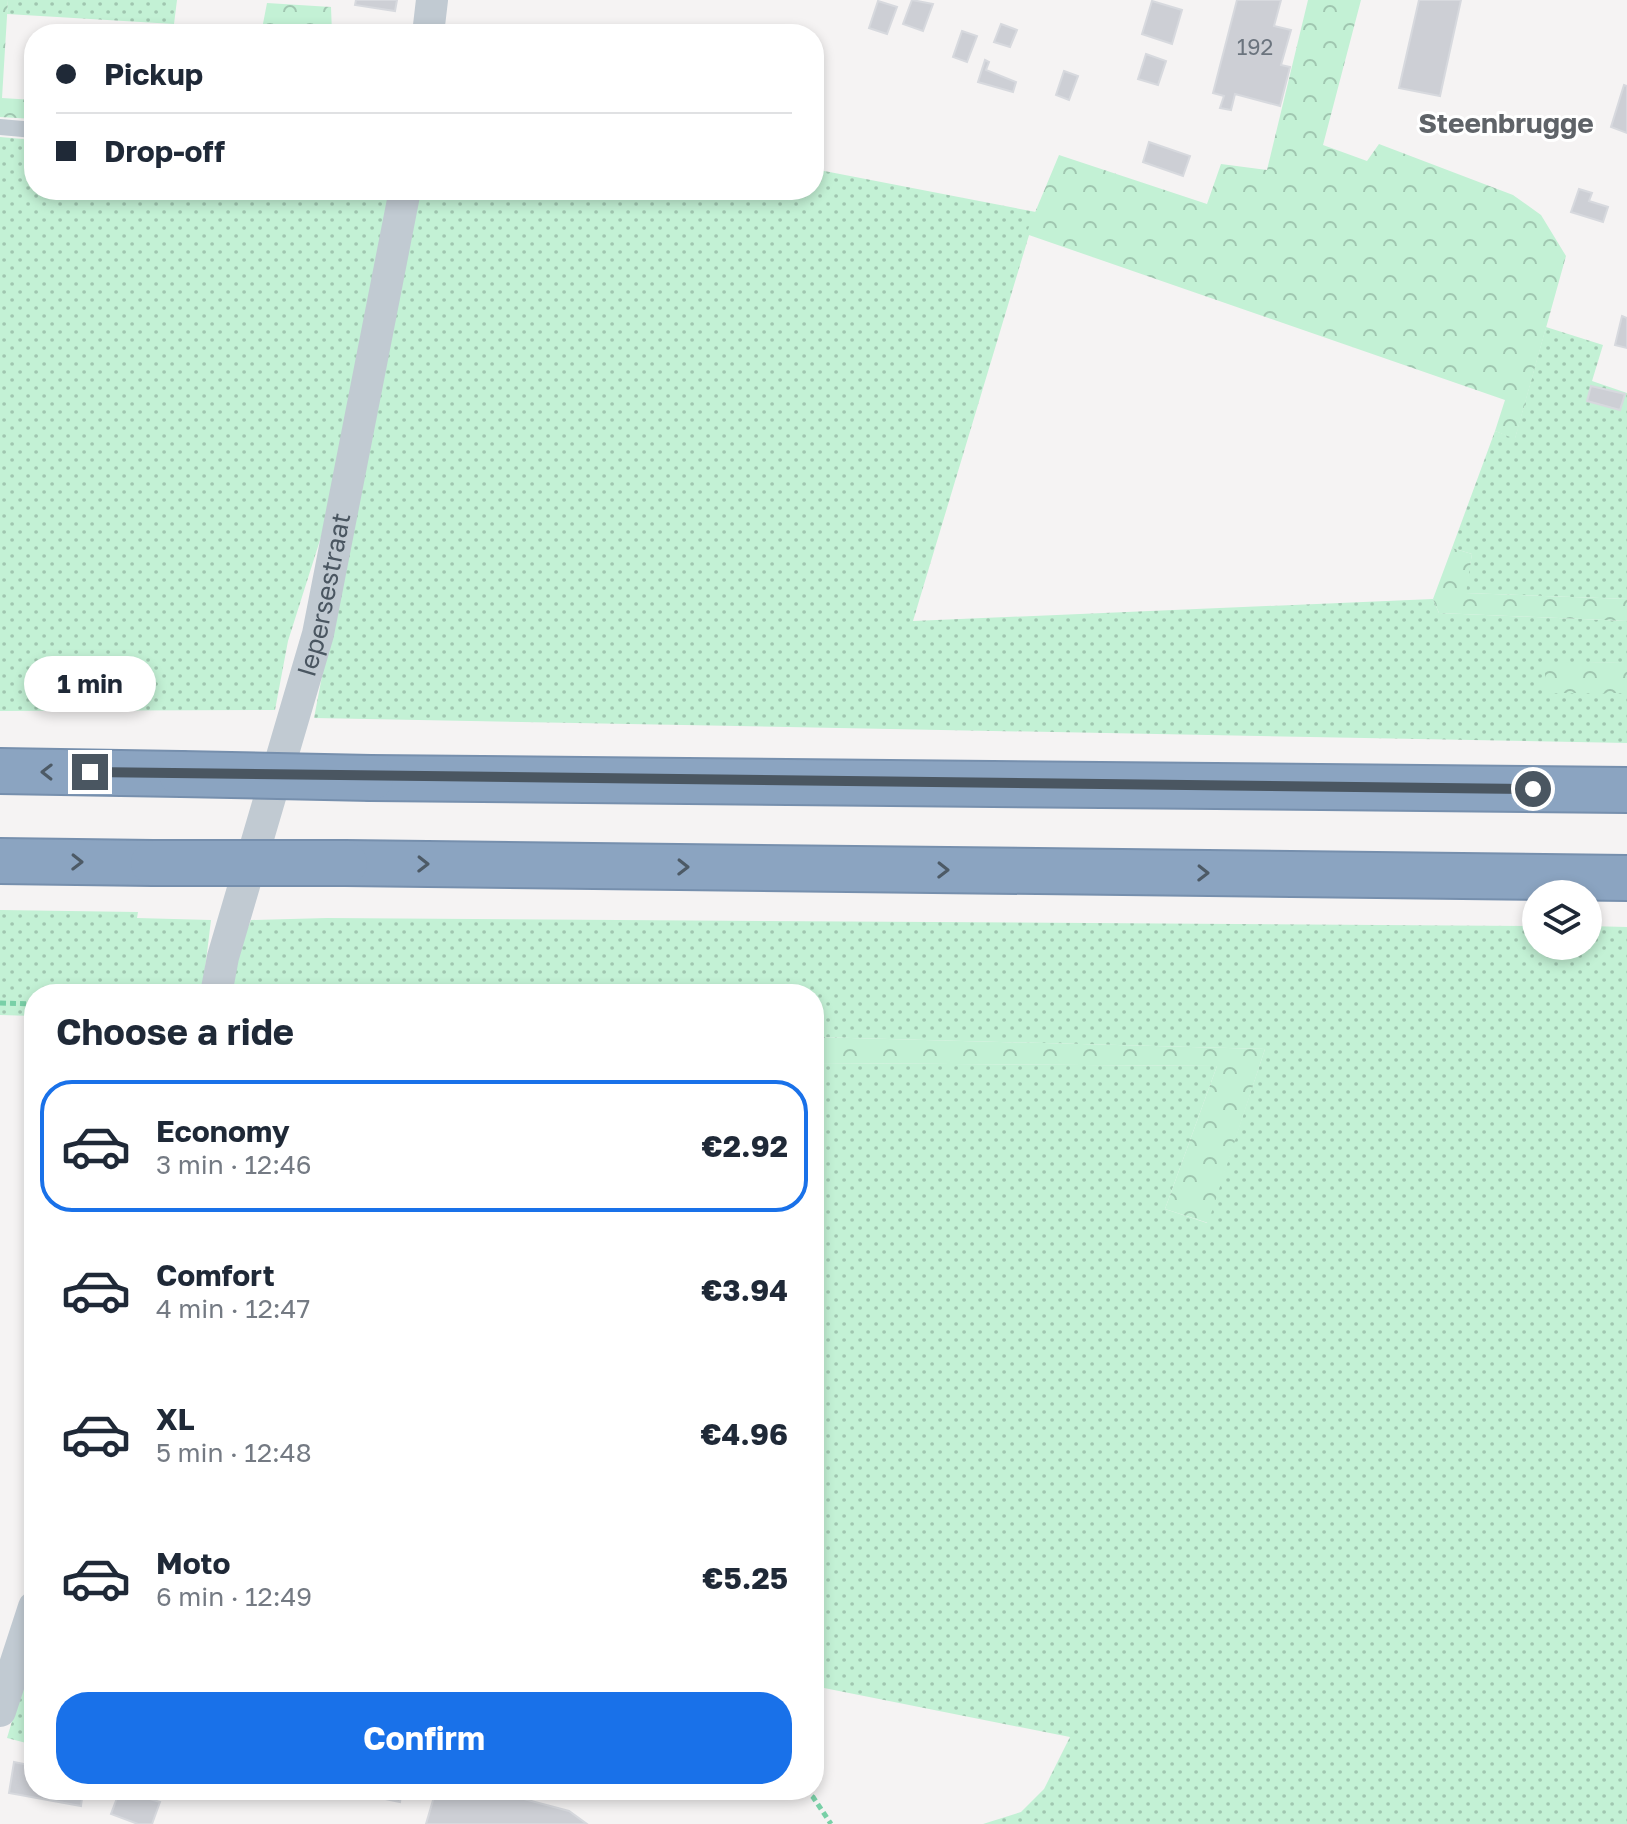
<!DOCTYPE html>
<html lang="en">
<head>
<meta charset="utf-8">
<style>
	body { margin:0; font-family:"Golos Text",sans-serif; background:#f2f2f3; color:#1f2937; height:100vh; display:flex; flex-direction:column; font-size:30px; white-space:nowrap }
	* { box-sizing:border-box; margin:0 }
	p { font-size:26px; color:#747a83 }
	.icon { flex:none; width:44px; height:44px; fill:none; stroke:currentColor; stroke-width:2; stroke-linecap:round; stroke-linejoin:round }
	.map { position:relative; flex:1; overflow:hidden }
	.drawer { position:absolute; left:24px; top:984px; width:800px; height:816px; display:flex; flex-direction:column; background:#fff; border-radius:32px; box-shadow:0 4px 12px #0003 }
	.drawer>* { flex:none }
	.hud { position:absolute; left:24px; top:24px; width:800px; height:176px; border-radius:32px; box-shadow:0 4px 12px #0003; display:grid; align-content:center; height:176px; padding:0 32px; background:#fff }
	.tools { position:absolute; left:1522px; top:880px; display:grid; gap:16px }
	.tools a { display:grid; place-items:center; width:80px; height:80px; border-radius:50%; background:#fff; box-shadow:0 4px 12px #0003; font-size:40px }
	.end { position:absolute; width:36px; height:36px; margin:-18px; border:10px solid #4a5661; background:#fff; box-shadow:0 0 0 4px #fff }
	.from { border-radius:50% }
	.bubble { position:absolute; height:56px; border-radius:28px; background:#fff; box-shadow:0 4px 12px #0003; font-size:26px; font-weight:700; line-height:56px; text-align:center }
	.hud b { display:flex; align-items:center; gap:28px; height:76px; font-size:30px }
	.hud b+b { border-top:2px solid #e0e1e3 }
	.hud i { width:20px; height:20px; background:#1f2937 }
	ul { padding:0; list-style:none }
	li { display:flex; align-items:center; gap:24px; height:132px; margin:0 16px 12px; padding:0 16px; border:4px solid transparent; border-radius:32px }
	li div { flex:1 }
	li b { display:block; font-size:30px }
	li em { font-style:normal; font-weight:700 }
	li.current { border-color:#1971e9 }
	li>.icon { width:72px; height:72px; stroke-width:1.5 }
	h2 { padding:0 32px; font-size:36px; line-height:96px }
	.action { display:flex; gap:16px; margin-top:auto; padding:16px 32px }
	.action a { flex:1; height:92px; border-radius:32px; background:#1971e9; color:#fff; font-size:32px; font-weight:700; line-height:92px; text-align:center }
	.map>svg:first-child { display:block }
	.grass { fill:url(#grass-dots) }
	.forest { fill:url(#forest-crowns) }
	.building { fill:#cdcfd5; stroke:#d7d9de; stroke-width:2 }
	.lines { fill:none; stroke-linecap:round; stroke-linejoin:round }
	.motorway-casing { stroke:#768fad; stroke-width:48 }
	.path { stroke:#79d0a7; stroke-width:5; stroke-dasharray:6 4; stroke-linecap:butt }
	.service { stroke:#c1cad2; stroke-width:16 }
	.minor { stroke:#c1cad2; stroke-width:32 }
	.motorway { stroke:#8ba4c1; stroke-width:44 }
	.motorway-bridge-casing { stroke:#768fad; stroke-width:48; stroke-linecap:butt }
	.motorway-bridge { stroke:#8ba4c1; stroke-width:44 }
	.oneway { stroke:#4d5a66 }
	.route { stroke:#4a5661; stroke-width:10 }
	.labels { text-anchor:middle; stroke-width:6; stroke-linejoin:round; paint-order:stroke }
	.number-label { font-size:22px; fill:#6b747e }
	.street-label { font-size:26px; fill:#4a5661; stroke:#fff }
	.neighbourhood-label { font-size:28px; font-weight:bold; fill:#5f6368; stroke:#fff }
</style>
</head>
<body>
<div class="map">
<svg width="1627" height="1824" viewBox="0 0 1627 1824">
	<defs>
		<pattern id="grass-dots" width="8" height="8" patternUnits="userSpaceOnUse" patternTransform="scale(2)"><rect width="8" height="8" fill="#c3f1d5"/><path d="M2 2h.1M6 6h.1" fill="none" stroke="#a0c6b0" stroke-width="1.8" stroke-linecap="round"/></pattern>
		<pattern id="forest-crowns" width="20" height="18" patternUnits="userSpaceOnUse" patternTransform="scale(2)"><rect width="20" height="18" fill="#c3f1d5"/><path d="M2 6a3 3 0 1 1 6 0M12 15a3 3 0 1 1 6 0" fill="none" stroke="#a0c6b0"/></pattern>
	</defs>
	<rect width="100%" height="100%" fill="#f5f3f3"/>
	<path class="grass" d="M8 0H177L174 24 7 14Z
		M0 137 34 140V190H393L334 496 288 641 275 710 0 711Z
		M814 169 1036 212 913 621 1433 599 1439 613 1627 621V662L1545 664V693H1627V743L314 718 415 190H814Z
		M1546 327 1603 345 1592 381 1627 393V599L1465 593 1472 554 1452 548 1495 431 1515 438Z
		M0 910 138 912 137 918 211 920 202 994H34V1016L0 1015Z
		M327 918 1536 926V946H1588V926L1627 927V1824H983L1021 1812 1044 1789 1070 1737 814 1686 817 1063 1217 1066 1165 1209 1207 1223 1265 1049 814 1037V994H230L233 963 251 920Z
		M34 1647V1745L7 1738Z"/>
	<path class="forest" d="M0 0H8L2 98 34 100V119L0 117Z
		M1308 0H1361L1323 145 1367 161 1379 144 1513 195 1541 215 1566 256 1515 439 1495 431 1505 400 1026 234 1059 155 1207 204 1221 164 1267 170Z
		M267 3 331 7 332 34H261Z
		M1452 548 1472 554 1466 593 1627 599V621L1439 613 1433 599Z
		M1627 662V693H1545V663Z
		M814 1037 1265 1049 1208 1223 1165 1209 1217 1066 817 1063 814 1076Z"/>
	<path class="building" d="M356 0H397L395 11 355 5Z
		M912 0 933 4 923 31 903 24Z
		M1237 0H1281L1274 26 1291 30 1281 65 1290 67 1280 106 1235 94 1231 110 1220 108 1224 96 1213 93Z
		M1419 0H1461L1440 96 1399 88Z
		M878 1 897 7 887 34 869 28Z
		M1152 1 1182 10 1172 44 1142 34Z
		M1001 24 1017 30 1010 47 994 42Z
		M962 31 977 36 967 62 953 57Z
		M1146 54 1166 61 1158 85 1138 79Z
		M985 60 989 62 986 70 1016 82 1013 92 978 82Z
		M1064 71 1078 76 1069 100 1056 95Z
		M1624 85 1627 86V133L1611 127Z
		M1149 142 1190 156 1183 176 1143 162Z
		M1579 189 1592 193 1589 201 1608 207 1603 222 1571 212Z
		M1622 316 1627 318V348L1615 345Z
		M1591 386 1625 394 1620 410 1587 401Z
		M14 1762 34 1766V1790H83L81 1806 9 1793Z
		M120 1790 160 1802 152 1824H138L111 1814Z
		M342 1790H402L400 1802Z
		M436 1790 468 1796 469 1790H490L569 1811 587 1824H426Z"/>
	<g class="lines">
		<defs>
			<path id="motorway" d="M0 771 181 774
				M371 778 1627 790
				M0 861 153 863
				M345 863 1627 878"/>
		</defs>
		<use href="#motorway" class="motorway-casing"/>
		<path class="path" d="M0 1003 34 1004
			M804 1790 813 1797 831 1824"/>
		<path class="service" d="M0 127 34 130"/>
		<g class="minor">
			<path d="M428 34 432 0"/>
			<path id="s1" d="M216 994 223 957 318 634 405 190"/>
			<path d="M0 1711 34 1607"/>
		</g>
		<use href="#motorway" class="motorway"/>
		<defs>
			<path id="motorway-bridge" d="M181 774 371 778
				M153 863H345"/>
		</defs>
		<use href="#motorway-bridge" class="motorway-bridge-casing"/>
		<use href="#motorway-bridge" class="motorway-bridge"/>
	</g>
	<defs><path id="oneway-chevron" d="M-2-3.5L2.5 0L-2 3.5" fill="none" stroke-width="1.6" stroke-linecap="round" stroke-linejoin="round" transform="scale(2)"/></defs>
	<g class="oneway">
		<use href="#oneway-chevron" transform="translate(47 772) rotate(-179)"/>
		<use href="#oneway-chevron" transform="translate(77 862) rotate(1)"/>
		<use href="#oneway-chevron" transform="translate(423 864) rotate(1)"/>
		<use href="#oneway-chevron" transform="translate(683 867) rotate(1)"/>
		<use href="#oneway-chevron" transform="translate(943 870) rotate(1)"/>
		<use href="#oneway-chevron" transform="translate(1203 873) rotate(1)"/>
	</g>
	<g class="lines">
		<path class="route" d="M90 772 1533 789"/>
	</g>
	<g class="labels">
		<g class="number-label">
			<text x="1255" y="55">192</text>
		</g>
		<g class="street-label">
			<text dy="9" stroke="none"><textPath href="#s1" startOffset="414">Iepersestraat</textPath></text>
		</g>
		<g class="neighbourhood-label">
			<text x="1506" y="133">Steenbrugge</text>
		</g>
	</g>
</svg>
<div class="tools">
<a><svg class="icon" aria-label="layers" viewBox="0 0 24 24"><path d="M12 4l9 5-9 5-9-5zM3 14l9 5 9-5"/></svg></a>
</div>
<i class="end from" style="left:1533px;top:789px"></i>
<i class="end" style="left:90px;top:772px"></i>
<div class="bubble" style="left:24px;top:656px;width:132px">1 min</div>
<div class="hud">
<b><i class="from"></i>Pickup</b>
<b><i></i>Drop-off</b>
</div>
<section class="drawer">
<h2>Choose a ride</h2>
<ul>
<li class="current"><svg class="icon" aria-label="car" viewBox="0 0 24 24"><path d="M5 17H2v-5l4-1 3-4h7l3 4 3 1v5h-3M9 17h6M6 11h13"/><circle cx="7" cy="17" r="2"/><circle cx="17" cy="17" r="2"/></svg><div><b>Economy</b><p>3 min · 12:46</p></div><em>€2.92</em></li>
<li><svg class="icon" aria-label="car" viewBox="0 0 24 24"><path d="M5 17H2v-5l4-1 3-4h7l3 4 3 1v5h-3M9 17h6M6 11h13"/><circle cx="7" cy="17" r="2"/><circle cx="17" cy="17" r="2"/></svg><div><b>Comfort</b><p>4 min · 12:47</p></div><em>€3.94</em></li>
<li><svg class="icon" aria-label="car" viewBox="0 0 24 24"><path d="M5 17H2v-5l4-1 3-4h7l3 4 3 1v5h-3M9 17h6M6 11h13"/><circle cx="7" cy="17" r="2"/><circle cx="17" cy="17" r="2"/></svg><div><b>XL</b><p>5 min · 12:48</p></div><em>€4.96</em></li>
<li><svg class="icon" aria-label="car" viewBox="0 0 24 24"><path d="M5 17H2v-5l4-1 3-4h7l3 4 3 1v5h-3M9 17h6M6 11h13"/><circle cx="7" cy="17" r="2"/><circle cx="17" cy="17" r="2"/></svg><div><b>Moto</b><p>6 min · 12:49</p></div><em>€5.25</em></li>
</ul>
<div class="action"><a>Confirm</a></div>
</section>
</div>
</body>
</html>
